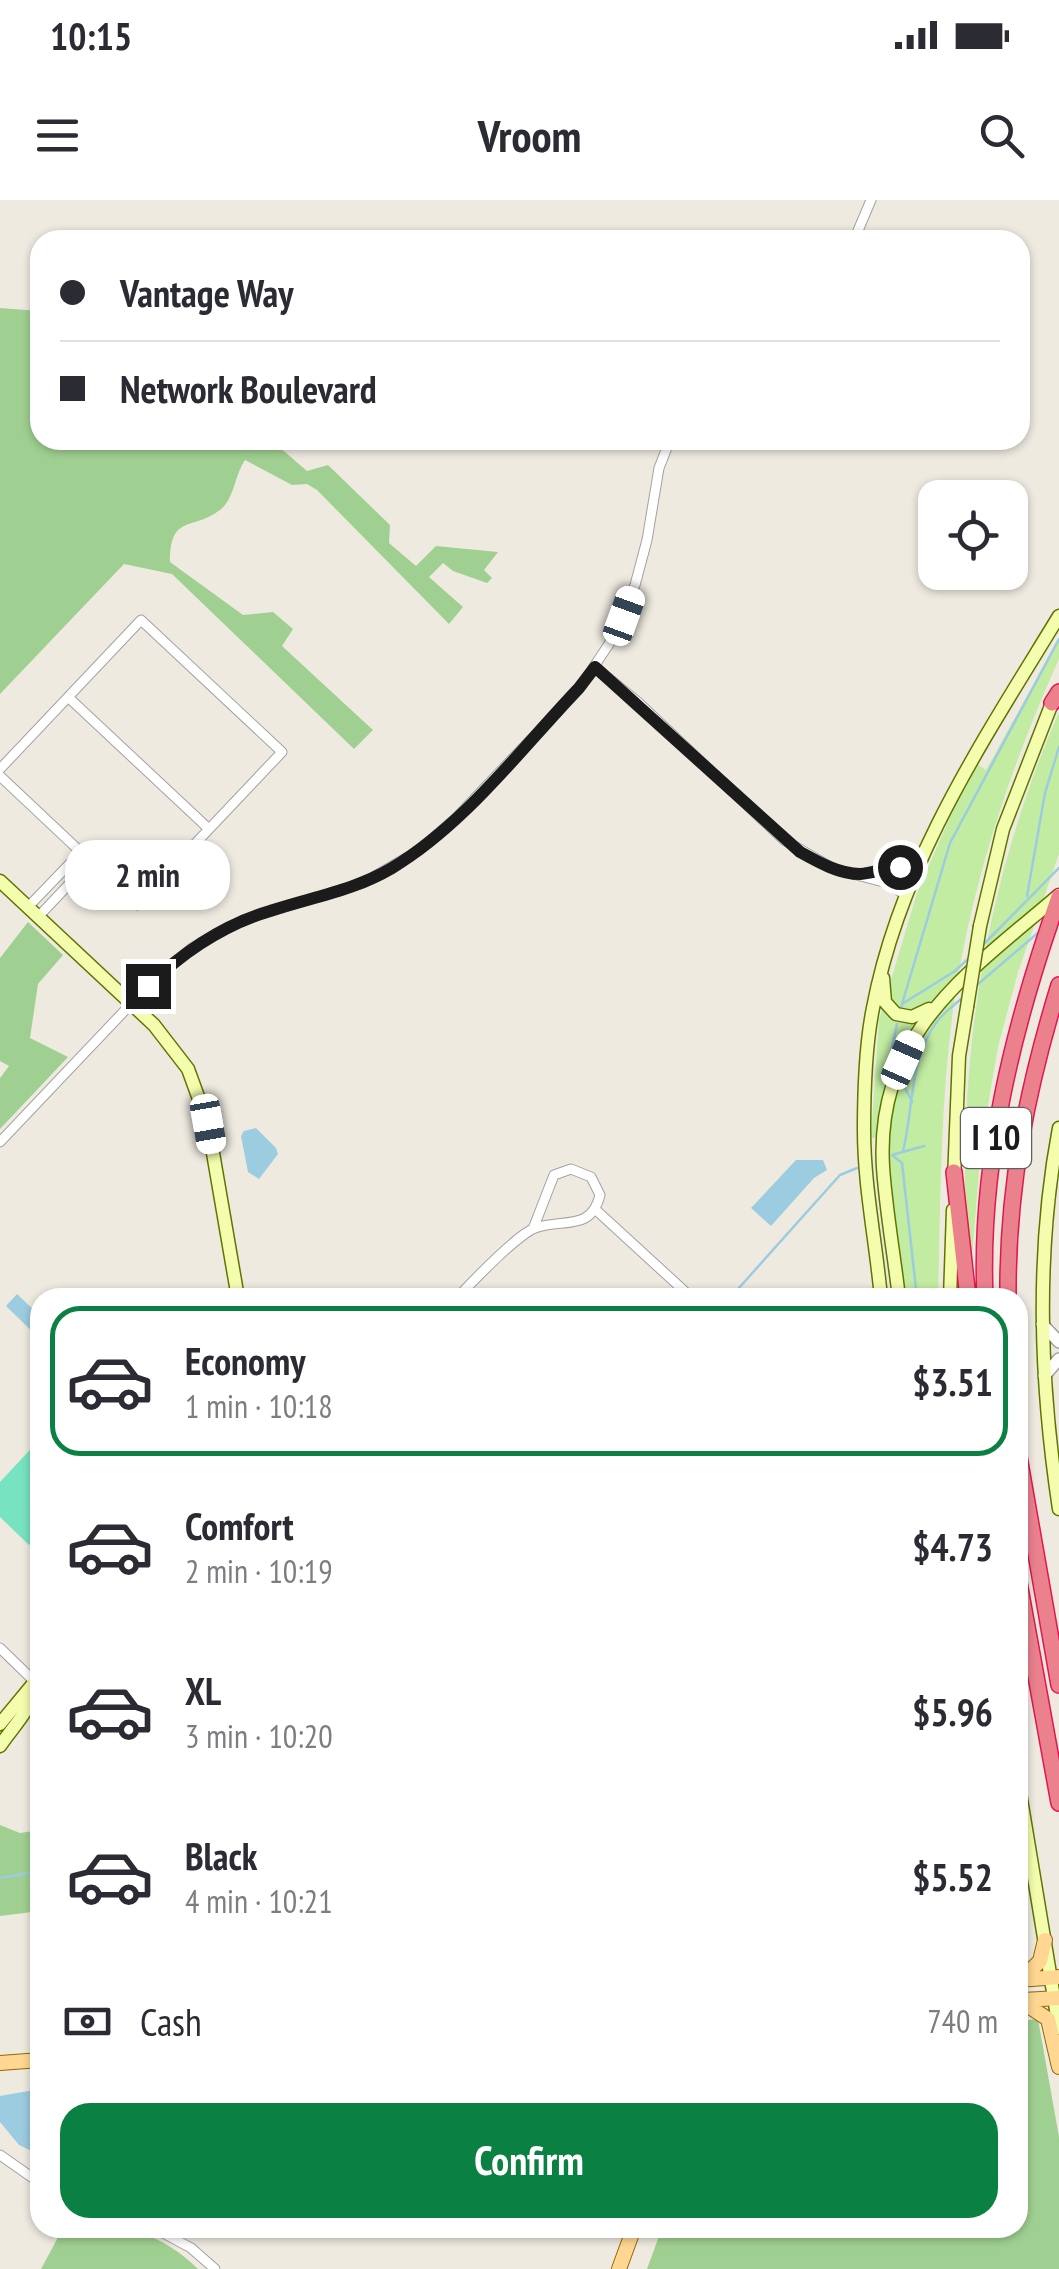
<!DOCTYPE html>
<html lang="en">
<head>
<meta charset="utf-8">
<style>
	body { margin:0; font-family:"PT Sans Narrow",sans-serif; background:#f2f2f3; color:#2b2b33; height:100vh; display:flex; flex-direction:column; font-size:38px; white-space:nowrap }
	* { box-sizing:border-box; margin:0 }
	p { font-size:32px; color:#7c7c81 }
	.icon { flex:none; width:55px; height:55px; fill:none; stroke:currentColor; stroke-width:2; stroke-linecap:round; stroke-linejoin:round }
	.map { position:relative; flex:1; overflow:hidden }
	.side { position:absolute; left:30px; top:1088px; width:998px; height:950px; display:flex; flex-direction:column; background:#fff; border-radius:30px; box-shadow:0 2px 8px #0004 }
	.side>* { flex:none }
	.guide { position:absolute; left:30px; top:30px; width:1000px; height:220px; border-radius:30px; box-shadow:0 2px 8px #0004; display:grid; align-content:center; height:220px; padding:0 30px; background:#fff }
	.tools { position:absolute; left:918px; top:280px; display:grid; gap:20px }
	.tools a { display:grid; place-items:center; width:110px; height:110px; border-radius:20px; background:#fff; box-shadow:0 2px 8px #0004; font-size:50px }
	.end { position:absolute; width:45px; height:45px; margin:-22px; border:12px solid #1b1b1b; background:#fff; box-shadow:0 0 0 5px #fff }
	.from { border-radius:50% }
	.bubble { position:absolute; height:70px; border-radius:30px; background:#fff; box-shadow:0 2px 8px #0004; font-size:32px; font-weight:800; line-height:70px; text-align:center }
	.car { position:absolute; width:30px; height:60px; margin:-30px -15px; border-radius:12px; box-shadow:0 0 8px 2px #0007; background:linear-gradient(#fff 24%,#345 0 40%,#fff 0 76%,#345 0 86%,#fff 0) }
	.guide b { display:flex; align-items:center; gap:35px; height:95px; font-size:38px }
	.guide b+b { border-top:2px solid #e1e1e2 }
	.guide i { width:25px; height:25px; background:#2b2b33 }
	ul { padding:18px 0 0; list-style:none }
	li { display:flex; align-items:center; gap:30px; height:150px; margin:0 20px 15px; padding:0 10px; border:5px solid transparent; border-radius:30px }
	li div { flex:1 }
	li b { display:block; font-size:38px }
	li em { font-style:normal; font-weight:800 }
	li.active { border-color:#0b8043 }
	li>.icon { width:90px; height:90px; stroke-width:1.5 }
	.pay { display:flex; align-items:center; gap:25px; height:110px; padding:0 30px; font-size:38px }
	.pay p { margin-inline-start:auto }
	.button { display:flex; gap:20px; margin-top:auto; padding:20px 30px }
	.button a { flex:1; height:115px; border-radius:30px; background:#0b8043; color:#fff; font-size:40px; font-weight:800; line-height:115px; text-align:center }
	.status { display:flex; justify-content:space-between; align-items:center; height:70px; padding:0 50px; background:#fff; direction:ltr }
	.status svg { height:28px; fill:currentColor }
	header { display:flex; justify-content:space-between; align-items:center; height:130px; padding:0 30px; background:#fff; font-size:45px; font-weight:800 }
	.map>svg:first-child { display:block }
	.grass { fill:#c1eca1 }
	.forest { fill:#a0d091 }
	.pitch { fill:#77e3c0 }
	.water { fill:#9cccdf }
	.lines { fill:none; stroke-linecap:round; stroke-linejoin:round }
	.stream { stroke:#9cccdf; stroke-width:2.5 }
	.minor-casing { stroke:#a2a2a2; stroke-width:11 }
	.tertiary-casing { stroke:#a2a2a2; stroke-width:14 }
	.secondary-casing { stroke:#607400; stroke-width:15 }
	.primary-casing { stroke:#926b00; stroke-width:16 }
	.motorway-casing { stroke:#e01850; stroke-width:18 }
	.minor { stroke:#fff; stroke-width:9 }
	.tertiary { stroke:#fff; stroke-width:11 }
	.secondary { stroke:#f4fdae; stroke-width:12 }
	.primary { stroke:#ffd793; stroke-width:14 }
	.motorway { stroke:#ec818e; stroke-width:15 }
	.secondary-bridge-casing { stroke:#607400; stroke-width:15; stroke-linecap:butt }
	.secondary-bridge { stroke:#f4fdae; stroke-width:12 }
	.route { stroke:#1b1b1b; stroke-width:12 }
	.labels { text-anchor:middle; stroke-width:8; stroke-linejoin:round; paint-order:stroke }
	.shield { fill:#fff; stroke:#5f5f5f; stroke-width:2.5 }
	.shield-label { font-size:35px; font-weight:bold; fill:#1b1b1b }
</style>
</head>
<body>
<div class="status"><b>10:15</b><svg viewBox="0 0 49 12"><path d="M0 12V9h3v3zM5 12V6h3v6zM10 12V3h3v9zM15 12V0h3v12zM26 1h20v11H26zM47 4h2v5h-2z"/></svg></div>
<header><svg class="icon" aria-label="menu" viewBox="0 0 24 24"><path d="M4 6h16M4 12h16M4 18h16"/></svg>Vroom<svg class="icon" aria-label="search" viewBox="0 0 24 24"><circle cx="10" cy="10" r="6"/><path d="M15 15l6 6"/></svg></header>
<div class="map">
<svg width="1059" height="2069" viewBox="0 0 1059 2069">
	<rect width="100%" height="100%" fill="#eeeae0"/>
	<path class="grass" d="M1059 438V459C1016 555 982 652 962 756 940 867 941 984 938 1097H904L886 938H871L879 820 917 693 960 594 977 564 986 570Z
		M1059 512V654L1018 772 998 847 981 946 972 1057 968 1056C955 869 984 684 1059 512Z"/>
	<path class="forest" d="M0 108 40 111V240H271L307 271 328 265 390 325 389 343 416 366 436 346 498 352 484 370 492 378 487 383 453 371 443 363 429 377 463 407 449 424 317 290 307 284 292 285 245 260C235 274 234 300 220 310 192 331 170 314 170 362L243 415 273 412 293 429 282 446 373 530 354 549 172 374 124 364 0 494Z
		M28 722 63 755 38 784 30 838 68 857 0 929V878L9 866 0 861V758Z
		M0 1625 20 1633 40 1630V1711L0 1716Z
		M1038 1819 1059 1937V2069H647L662 2028H1018V1821Z
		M63 2028C120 2027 154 2026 198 2069H41Z"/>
	<path class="pitch" d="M40 1239V1333L29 1345 0 1317V1282Z"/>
	<path class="water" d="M256 928 276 948 278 954 259 979 248 972 241 936 244 931Z
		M796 960H823L827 970 814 978 771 1026 751 1008Z
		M17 1094 40 1116V1139L6 1106Z
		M40 1889V1955L19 1945 0 1922V1896Z"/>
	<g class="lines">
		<path class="stream" d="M1027 696 1045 593 1059 547
			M983 745 1059 668
			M977 785 1039 732
			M902 804 950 643 1059 439
			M901 808 902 804 955 771 970 757
			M893 863 890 856 897 824
			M902 881 912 902
			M903 951C914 908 909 856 939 819 946 811 956 804 963 797
			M892 955 902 963 917 1098
			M892 955 924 946
			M730 1098 840 975 857 968
			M0 1678 40 1671"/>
		<defs>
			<path id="minor" d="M854 40 871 0
				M595 467 639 503 784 640 834 669 887 683 907 696
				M68 497 209 629
				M0 569 141 420 282 552 137 705 0 576
				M865 673 922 659
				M28 707 81 652
				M38 717 91 661
				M0 942 148 786 192 748 243 720 363 683 418 651 455 619 579 489 609 444 635 385 647 340 659 268 670 240
				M596 1010 692 1098
				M457 1098C472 1082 517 1035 535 1028 563 1018 591 1032 600 995L591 977 571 969 554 975 533 1029
				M0 1448 35 1482
				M0 1955 40 1983
				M154 2028 191 2048 215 2069"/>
			<path id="tertiary" d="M1042 1124 1059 1142
				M1044 1176 1059 1159"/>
			<path id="secondary" d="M0 681 154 825 188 869 208 924 238 1098
				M980 726 1003 629 1054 498
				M883 778 885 802 896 814 912 817 929 809
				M1059 928C1035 1055 1040 1182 1059 1309
				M954 980 959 856 967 807
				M881 1098C876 1042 864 986 864 930 864 890 865 847 873 808 900 664 984 539 1059 416
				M899 1098C894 1054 886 1011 883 967 875 833 969 772 1059 695
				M950 1098 953 1010
				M0 1524 33 1484
				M0 1546C11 1529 38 1502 35 1482
				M1018 1581 1059 1828"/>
			<path id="primary" d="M1022 1779 1040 1761 1045 1740
				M1018 1780 1059 1777
				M1019 1800 1048 1819 1059 1867
				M1023 1800 1059 1798
				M0 1863 40 1860
				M619 2069 634 2028"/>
			<path id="motorway" d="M1052 503 1059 492
				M954 972 968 1098
				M985 1098C979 961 1014 824 1059 697
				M1008 1098C1007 987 1027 889 1059 785
				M1018 1251 1059 1485
				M1018 1377 1059 1603"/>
		</defs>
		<use href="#minor" class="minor-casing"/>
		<use href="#tertiary" class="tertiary-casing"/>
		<use href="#secondary" class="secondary-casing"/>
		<use href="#primary" class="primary-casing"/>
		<use href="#motorway" class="motorway-casing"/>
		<use href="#minor" class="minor"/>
		<use href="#tertiary" class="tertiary"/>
		<use href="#secondary" class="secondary"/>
		<use href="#primary" class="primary"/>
		<use href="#motorway" class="motorway"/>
		<defs>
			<path id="secondary-bridge" d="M967 807 980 726"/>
		</defs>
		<use href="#secondary-bridge" class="secondary-bridge-casing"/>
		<use href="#secondary-bridge" class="secondary-bridge"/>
	</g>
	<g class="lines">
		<path class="route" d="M148 786C183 752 223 725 270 711 312 697 353 691 392 668 465 624 520 550 579 488L595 467 800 652C818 662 839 674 860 674 873 673 887 668 900 667"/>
	</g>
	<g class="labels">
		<rect class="shield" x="961" y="908" width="70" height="60" rx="8"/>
		<g class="shield-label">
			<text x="996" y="950">I 10</text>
		</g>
	</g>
</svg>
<div class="tools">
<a><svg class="icon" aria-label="locate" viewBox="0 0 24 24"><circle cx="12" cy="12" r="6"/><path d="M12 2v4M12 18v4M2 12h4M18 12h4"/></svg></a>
</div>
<i class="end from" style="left:900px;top:667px"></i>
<i class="end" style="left:148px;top:786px"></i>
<div class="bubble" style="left:65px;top:640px;width:165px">2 min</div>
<i class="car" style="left:624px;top:416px;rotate:20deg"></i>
<i class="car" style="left:903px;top:860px;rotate:24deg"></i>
<i class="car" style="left:208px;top:924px;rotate:170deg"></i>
<div class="guide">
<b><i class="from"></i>Vantage Way</b>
<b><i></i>Network Boulevard</b>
</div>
<section class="side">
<ul>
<li class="active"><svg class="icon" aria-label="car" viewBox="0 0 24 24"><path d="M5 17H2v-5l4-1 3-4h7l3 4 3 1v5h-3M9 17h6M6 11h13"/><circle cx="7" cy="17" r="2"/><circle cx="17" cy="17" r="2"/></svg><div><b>Economy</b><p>1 min · 10:18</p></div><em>$3.51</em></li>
<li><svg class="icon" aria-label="car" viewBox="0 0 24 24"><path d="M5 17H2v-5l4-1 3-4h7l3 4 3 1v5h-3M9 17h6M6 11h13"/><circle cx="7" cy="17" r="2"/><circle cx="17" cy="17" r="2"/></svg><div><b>Comfort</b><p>2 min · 10:19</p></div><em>$4.73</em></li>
<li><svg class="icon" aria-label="car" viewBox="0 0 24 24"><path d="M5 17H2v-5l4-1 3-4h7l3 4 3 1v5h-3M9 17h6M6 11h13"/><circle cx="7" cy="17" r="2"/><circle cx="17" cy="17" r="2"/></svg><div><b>XL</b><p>3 min · 10:20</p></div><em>$5.96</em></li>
<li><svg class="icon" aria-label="car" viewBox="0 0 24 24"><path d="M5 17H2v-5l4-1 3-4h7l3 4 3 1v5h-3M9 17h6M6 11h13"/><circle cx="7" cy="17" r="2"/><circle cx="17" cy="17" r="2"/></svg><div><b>Black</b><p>4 min · 10:21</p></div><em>$5.52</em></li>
</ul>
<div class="pay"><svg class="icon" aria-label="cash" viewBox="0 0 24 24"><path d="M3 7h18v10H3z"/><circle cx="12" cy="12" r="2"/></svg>Cash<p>740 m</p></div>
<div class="button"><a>Confirm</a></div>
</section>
</div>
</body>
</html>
